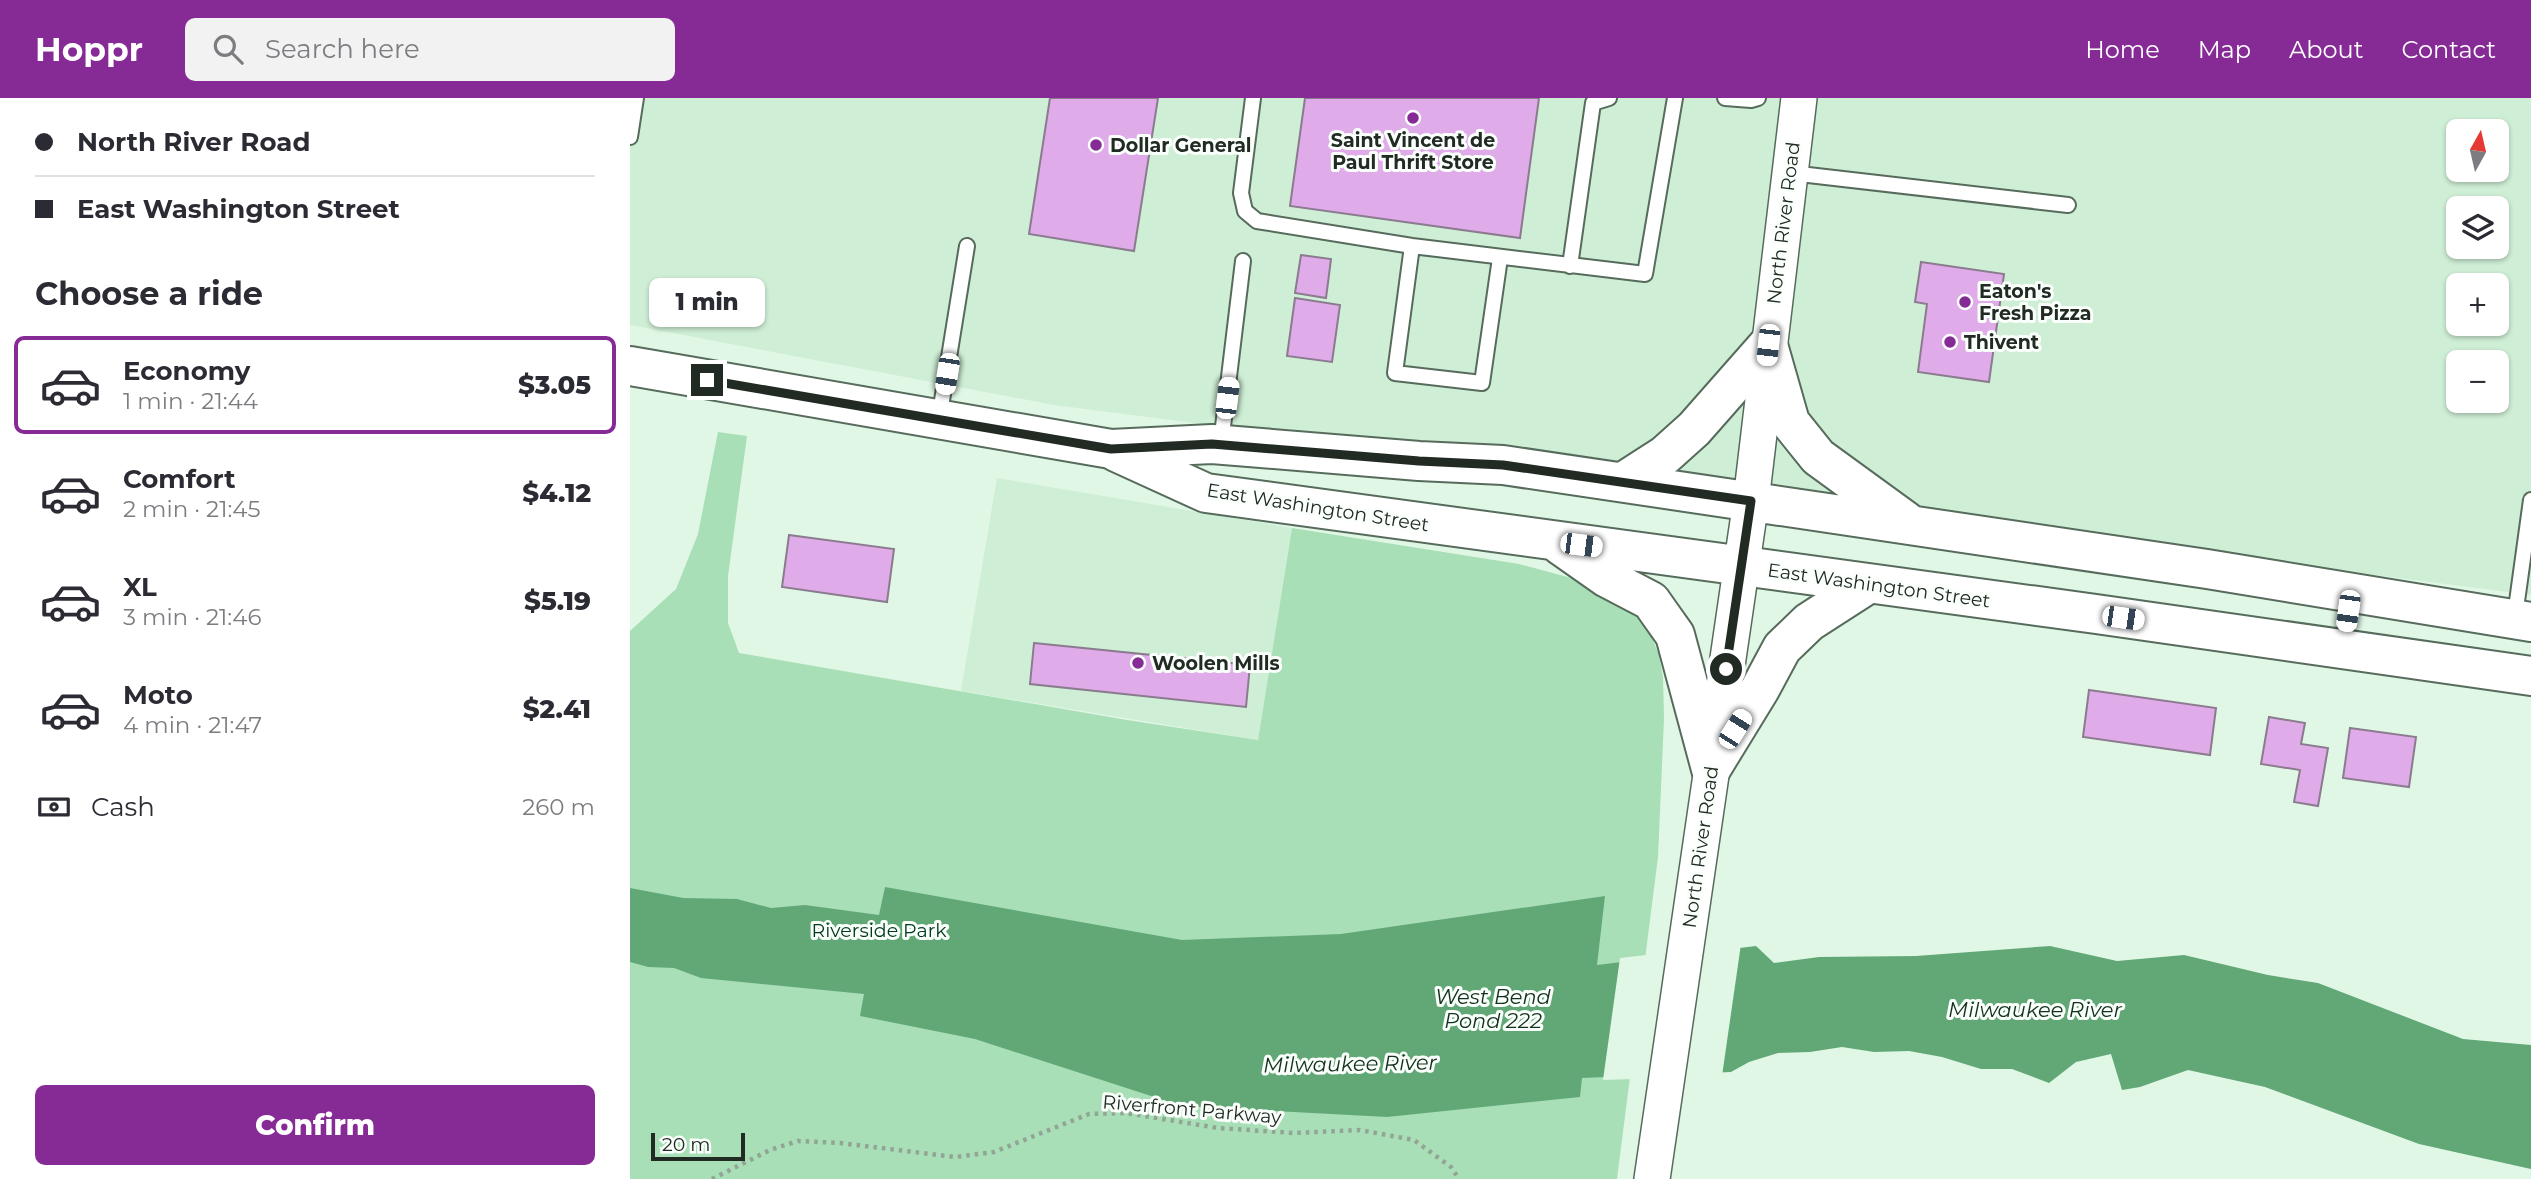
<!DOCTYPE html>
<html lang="en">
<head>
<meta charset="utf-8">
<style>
	body { margin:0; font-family:Montserrat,sans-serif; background:#f2f2f3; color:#2b2b33; height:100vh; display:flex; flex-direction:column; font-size:26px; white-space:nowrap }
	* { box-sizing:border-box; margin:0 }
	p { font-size:23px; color:#7c7c81 }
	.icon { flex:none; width:38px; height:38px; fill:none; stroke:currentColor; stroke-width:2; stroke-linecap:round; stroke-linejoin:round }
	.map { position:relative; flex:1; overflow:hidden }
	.side { display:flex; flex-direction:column; background:#fff; width:630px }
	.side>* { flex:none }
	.top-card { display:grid; align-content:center; height:154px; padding:0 35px; background:#fff }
	.needle { width:46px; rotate:8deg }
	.controls { position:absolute; left:1816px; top:21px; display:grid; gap:14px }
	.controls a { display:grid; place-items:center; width:63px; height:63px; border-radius:10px; background:#fff; box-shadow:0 2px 5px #0004; font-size:35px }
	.scale { position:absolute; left:21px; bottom:18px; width:94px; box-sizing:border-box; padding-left:7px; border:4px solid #212a23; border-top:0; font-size:19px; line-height:24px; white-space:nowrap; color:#212a23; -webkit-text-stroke:5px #fafffb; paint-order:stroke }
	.end { position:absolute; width:32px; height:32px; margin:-16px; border:9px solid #212a23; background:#fff; box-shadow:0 0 0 4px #fff }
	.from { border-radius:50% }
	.bubble { position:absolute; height:49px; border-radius:10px; background:#fff; box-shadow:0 2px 5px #0004; font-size:23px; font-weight:800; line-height:49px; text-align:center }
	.car { position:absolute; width:21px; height:42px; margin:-21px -10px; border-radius:9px; box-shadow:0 0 5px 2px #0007; background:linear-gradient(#fff 24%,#345 0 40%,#fff 0 76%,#345 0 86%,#fff 0) }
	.top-card b { display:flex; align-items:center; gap:24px; height:66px; font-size:26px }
	.top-card b+b { border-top:2px solid #e1e1e2 }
	.top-card i { width:18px; height:18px; background:#2b2b33 }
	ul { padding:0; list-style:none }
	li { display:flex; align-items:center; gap:21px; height:98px; margin:0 14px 10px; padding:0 21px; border:4px solid transparent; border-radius:10px }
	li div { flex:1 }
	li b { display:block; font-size:26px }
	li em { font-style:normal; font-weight:800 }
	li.on { border-color:#862a96 }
	li>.icon { width:63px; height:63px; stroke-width:1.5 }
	h2 { padding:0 35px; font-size:32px; line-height:84px }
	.pay { display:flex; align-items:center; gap:18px; height:77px; padding:0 35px; font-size:26px }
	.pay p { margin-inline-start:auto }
	.cta { display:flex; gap:14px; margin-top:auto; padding:14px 35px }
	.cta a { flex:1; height:80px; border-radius:10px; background:#862a96; color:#fff; font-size:28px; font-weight:800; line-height:80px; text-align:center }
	header { display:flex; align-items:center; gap:42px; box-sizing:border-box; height:98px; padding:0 35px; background:#862a96; color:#fff }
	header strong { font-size:33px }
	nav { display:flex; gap:38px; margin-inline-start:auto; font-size:24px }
	.search { width:490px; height:63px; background:#f2f2f3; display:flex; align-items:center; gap:18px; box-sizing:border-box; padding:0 24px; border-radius:10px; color:#7c7c81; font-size:26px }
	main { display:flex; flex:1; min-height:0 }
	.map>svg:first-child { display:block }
	.built { fill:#cfeed6; fill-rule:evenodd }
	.green { fill:#a8dfb6 }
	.water { fill:#62a877 }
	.pier { fill:#e0f7e5 }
	.building { fill:#dfabe9; stroke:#8b7b8e; stroke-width:2 }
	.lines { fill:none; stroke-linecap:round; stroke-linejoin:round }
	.service-casing { stroke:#576b5c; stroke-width:18 }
	.tertiary-casing { stroke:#576b5c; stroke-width:38 }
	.primary-casing { stroke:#576b5c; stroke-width:42 }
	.path { stroke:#92a496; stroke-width:4.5; stroke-dasharray:3.5 5; stroke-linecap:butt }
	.service { stroke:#fff; stroke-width:14 }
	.tertiary { stroke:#fff; stroke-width:35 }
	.primary { stroke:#fff; stroke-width:38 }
	.route { stroke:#212a23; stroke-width:9 }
	.poi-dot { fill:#862a96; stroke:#fafffb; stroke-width:2.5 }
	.labels { text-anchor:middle; stroke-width:6; stroke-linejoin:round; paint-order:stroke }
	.poi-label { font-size:19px; font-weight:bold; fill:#212a23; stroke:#fafffb; text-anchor:start }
	.street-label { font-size:19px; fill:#212a23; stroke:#fafffb }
	.park-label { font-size:19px; fill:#003a1a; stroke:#fafffb }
	.water-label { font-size:21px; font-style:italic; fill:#13321d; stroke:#fafffb }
</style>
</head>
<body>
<header>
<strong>Hoppr</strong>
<div class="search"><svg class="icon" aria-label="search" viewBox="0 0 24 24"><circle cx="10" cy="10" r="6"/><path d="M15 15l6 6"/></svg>Search here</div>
<nav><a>Home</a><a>Map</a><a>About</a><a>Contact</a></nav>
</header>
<main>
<section class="side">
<div class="top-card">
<b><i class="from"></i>North River Road</b>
<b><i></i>East Washington Street</b>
</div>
<h2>Choose a ride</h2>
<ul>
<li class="on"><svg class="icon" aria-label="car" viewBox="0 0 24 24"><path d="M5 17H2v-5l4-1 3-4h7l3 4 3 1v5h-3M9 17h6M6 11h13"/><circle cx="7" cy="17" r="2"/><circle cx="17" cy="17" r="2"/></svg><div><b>Economy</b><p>1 min · 21:44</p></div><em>$3.05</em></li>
<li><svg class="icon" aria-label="car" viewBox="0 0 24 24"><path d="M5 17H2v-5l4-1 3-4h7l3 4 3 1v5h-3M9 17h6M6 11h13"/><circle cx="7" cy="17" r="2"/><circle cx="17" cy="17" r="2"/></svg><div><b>Comfort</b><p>2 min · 21:45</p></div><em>$4.12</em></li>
<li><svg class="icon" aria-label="car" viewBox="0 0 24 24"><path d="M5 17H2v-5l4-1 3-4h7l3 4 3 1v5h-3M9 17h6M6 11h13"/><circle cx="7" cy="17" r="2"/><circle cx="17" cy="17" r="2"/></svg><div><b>XL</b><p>3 min · 21:46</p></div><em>$5.19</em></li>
<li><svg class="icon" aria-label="car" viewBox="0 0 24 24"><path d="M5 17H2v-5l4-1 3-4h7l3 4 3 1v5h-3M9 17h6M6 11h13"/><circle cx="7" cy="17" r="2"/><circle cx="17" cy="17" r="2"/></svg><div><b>Moto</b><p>4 min · 21:47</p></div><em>$2.41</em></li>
</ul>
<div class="pay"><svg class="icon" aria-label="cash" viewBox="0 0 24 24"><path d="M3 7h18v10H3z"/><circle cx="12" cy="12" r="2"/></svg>Cash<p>260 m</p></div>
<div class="cta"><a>Confirm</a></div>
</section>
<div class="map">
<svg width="1901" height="1081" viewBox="0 0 1901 1081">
	<rect width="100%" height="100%" fill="#e0f7e5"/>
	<path class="built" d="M0 0H1901V497L424 307 0 227ZM1829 33H1867V72H1829ZM1829 110H1867V149H1829ZM1829 187H1867V226H1829ZM1829 264H1867V303H1829Z
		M367 380 662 430 628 642 331 593Z"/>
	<path class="green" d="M88 334 117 338 98 478V525L109 555 497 622 628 642 662 430 889 466 945 481 998 509 1017 528 1029 557 1033 580 1034 621 1028 759 987 1081H0V533L46 491 68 436Z"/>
	<path class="water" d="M255 789 552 842 711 836 975 798 967 867 1126 848 1144 865 1189 859 1286 858 1420 848 1487 863 1554 857 1638 877 1688 885 1833 941 1901 947V1071L1789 1046 1635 989 1558 972 1510 989 1492 992 1481 956 1446 964 1419 985 1382 971H1351L1312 959 1279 953 1244 954 1212 949 1180 954 1148 955 1119 964 1101 974 952 980 950 999 757 1019 552 1008 345 941 230 918 234 896 71 880 44 870 18 869 0 864V790L53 800 107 801 141 810 175 807 249 817Z"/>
	<path class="pier" d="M1111 846 1092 978 973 982 990 860Z"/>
	<path class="building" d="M420 0H528L504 153 399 136Z
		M675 0H909L890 140 660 108Z
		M671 157 701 161 696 200 665 195Z
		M1291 164 1374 176 1359 284 1288 274 1297 206 1285 204Z
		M665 200 710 207 702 264 657 258Z
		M159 437 264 451 257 504 152 489Z
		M404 545 620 567 616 609 400 586Z
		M1459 592 1586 610 1580 657 1453 639Z
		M1639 619 1675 625 1671 646 1698 650 1688 708 1664 704 1670 672 1631 666Z
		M1720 630 1786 639 1779 689 1713 680Z"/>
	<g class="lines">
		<defs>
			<path id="service" d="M623 0 611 95 615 113 627 123 782 148 1015 176 1045 0
				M1095 0 1121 2 1128 0
				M0 39 6 0
				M1161 75 1438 107
				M782 148 765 275 852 285 870 160
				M940 168 963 5 979 0
				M309 321 337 148
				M591 345 613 163
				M1885 518 1901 402
				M1713 550 1721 497"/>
			<path id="tertiary" d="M1022 1081 1121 403 1169 0"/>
			<path id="primary" d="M1138 247 1160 324 1188 359 1276 423
				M0 268 481 351 582 346 789 363 873 367 1577 471 1901 524
				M486 354 576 395 1466 516 1901 578
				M993 384 1035 357 1064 331 1138 247
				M930 447 977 480 1021 503 1028 513 1045 537 1081 671
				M1081 671 1130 591 1152 550 1179 524 1238 486"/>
		</defs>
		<use href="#service" class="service-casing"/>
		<use href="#tertiary" class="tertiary-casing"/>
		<use href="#primary" class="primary-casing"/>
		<path class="path" d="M82 1081 140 1052 168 1043 210 1045 325 1059 364 1054 459 1016 496 1015 588 1030 664 1035 730 1032 784 1042 821 1069 829 1081"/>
		<use href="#service" class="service"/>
		<use href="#tertiary" class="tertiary"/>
		<use href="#primary" class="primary"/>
	</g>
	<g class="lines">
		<path class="route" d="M77 282 481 351 582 346 789 363 873 367 1121 403 1096 571"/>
	</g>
	<g class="poi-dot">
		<circle cx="783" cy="20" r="7"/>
		<circle cx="466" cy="47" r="7"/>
		<circle cx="1335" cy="204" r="7"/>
		<circle cx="1320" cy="244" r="7"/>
		<circle cx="508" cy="565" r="7"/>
	</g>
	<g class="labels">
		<g class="poi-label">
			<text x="783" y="49" text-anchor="middle">Saint Vincent de<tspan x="783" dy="22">Paul Thrift Store</tspan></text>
			<text x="480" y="54">Dollar General</text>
			<text x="1349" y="200">Eaton's<tspan x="1349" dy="22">Fresh Pizza</tspan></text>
			<text x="1334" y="251">Thivent</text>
			<text x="522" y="572">Woolen Mills</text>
		</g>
		<g class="street-label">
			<text transform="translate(1153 125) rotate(-83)" y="7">North River Road</text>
			<text transform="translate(688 409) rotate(9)" y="7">East Washington Street</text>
			<text transform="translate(1249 487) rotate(8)" y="7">East Washington Street</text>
			<text transform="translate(1070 749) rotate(-82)" y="7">North River Road</text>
			<text transform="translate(562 1011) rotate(5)" y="7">Riverfront Parkway</text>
		</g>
		<g class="park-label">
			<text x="249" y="839">Riverside Park</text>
		</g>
		<g class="water-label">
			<text x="863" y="906">West Bend<tspan x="863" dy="24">Pond 222</tspan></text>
			<text x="1405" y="919">Milwaukee River</text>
			<text transform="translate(720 966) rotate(-1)" y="7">Milwaukee River</text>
		</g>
	</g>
</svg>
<div class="controls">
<a><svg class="needle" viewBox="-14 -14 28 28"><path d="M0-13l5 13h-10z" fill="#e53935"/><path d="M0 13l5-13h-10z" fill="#7c7c81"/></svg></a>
<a><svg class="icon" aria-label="layers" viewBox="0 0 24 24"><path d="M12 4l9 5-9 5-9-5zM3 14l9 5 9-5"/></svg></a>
<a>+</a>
<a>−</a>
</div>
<div class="scale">20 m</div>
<i class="end from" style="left:1096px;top:571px"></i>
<i class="end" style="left:77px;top:282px"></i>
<div class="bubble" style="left:19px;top:180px;width:116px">1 min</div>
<i class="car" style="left:1138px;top:247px;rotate:186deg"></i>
<i class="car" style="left:317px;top:276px;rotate:189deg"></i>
<i class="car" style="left:597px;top:300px;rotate:7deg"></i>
<i class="car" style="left:951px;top:447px;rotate:97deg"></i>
<i class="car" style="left:1718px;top:513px;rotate:188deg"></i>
<i class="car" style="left:1493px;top:520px;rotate:98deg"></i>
<i class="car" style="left:1105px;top:631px;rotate:32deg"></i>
</div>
</main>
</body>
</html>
